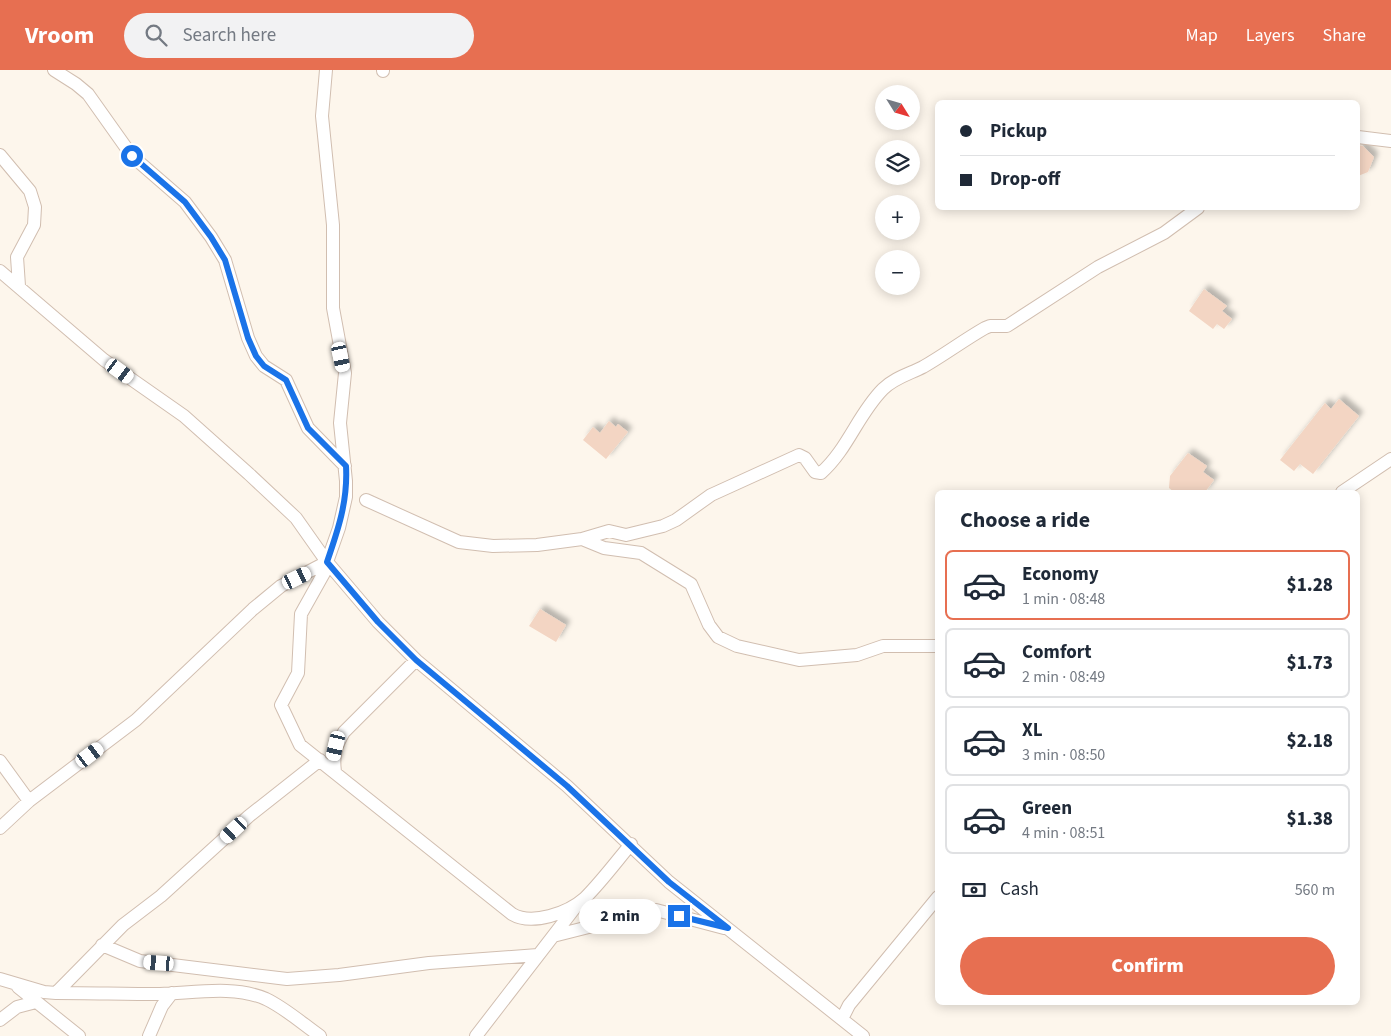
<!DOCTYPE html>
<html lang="en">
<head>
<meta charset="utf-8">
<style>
	body { margin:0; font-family:"Source Sans 3",sans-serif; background:#f2f2f3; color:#1f2937; height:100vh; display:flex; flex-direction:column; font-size:19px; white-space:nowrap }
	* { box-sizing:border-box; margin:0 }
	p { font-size:16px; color:#747a83 }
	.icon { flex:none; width:28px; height:28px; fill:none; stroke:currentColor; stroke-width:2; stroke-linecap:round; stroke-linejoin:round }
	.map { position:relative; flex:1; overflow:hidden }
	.sheet { position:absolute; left:935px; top:420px; width:425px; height:515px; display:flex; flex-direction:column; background:#fff; border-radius:8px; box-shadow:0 2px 12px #0003 }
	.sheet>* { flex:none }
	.banner { position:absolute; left:935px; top:30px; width:425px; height:110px; border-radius:8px; box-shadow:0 2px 12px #0003; display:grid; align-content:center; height:110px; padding:0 25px; background:#fff }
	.needle { width:32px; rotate:127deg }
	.fabs { position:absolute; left:875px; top:15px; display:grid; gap:10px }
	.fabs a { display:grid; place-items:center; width:45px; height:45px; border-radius:50%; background:#fff; box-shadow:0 2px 12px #0003; font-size:25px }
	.end { position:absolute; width:22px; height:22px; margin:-11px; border:6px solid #1a73e8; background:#fff; box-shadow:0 0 0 2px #fff }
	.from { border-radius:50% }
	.bubble { position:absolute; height:35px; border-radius:18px; background:#fff; box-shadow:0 2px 12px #0003; font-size:16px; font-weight:800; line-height:35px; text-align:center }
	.car { position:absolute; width:15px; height:30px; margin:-15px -8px; border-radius:6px; box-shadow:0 0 4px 1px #0007; background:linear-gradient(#fff 24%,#345 0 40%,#fff 0 76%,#345 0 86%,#fff 0) }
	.banner b { display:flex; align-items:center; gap:18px; height:48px; font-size:19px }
	.banner b+b { border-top:1px solid #e0e1e3 }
	.banner i { width:12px; height:12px; background:#1f2937 }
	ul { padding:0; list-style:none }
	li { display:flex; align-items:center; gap:15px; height:70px; margin:0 10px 8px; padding:0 15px; border:2px solid #e0e1e3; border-radius:8px }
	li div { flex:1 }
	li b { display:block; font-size:19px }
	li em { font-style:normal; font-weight:800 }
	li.current { border-color:#e76f51 }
	li>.icon { width:45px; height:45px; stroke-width:1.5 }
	h2 { padding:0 25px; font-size:22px; line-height:60px }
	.pay { display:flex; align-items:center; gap:12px; height:55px; padding:0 25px; font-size:19px }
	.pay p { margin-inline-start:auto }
	.primary-button { display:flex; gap:10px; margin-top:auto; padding:10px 25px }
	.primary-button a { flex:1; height:58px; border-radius:30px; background:#e76f51; color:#fff; font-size:20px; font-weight:800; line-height:58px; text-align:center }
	header { display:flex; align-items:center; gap:30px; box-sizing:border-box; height:70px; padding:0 25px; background:#e76f51; color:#fff }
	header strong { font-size:24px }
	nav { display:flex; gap:28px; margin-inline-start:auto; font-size:18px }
	.search { width:350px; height:45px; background:#f2f2f3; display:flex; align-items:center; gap:12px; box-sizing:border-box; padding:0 18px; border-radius:28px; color:#747a83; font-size:19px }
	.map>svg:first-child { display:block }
	.building { fill:#f3d5c3; filter:url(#shadow) }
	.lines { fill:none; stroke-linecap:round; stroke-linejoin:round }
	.street-casing { stroke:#d1beb0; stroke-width:14 }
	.street { stroke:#fff; stroke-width:12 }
	.route { stroke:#1a73e8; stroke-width:6 }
</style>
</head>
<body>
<header>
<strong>Vroom</strong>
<div class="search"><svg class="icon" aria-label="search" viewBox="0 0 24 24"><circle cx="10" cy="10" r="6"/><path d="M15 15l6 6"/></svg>Search here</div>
<nav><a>Map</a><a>Layers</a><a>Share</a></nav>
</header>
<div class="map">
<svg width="1391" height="966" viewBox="0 0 1391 966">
	<defs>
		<filter id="shadow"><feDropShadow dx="4.5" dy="-4.5" stdDeviation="2.5" flood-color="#0004"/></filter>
	</defs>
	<rect width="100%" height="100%" fill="#fdf6ec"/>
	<path class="building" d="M1358 75 1363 76 1374 87 1368 102 1358 106Z
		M1204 219 1227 236 1222 241 1232 249 1224 259 1217 254 1213 259 1189 241Z
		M1339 329 1359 346 1313 404 1300 394 1294 401 1280 390 1325 333 1331 339Z
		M609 351 616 357 618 354 628 362 606 389 583 370 593 357 600 363Z
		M1188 383 1207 396 1203 402 1214 410 1205 422H1174L1169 418 1170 406Z
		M540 539 566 555 556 572 529 556Z"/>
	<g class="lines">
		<defs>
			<path id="street" d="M54 0 76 14 88 24 132 86 185 132 211 167 225 190 248 268 256 286 264 296 286 310 308 358 345 396
				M383 0V1
				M1358 67 1391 71
				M0 85 30 121 35 137 34 155 17 187 19 216
				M0 201 104 290 184 346 249 404 296 448 327 492 378 552 416 590 567 716 669 812 863 966
				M1342 422 1391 389
				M366 430 459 472 493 476 537 475 582 469 609 461 626 465 663 456 676 450 711 425 799 385 805 388 815 402 821 403C848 379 858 344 883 319 894 308 909 304 923 297 944 285 964 270 985 258L990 256H1007L1098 197 1164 163 1198 138
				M582 469 604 478 641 483 691 514 709 555 718 567 737 576 799 590 857 585 883 576H938
				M329 494 301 544 298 603 281 635 300 675 512 844C532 856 568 843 585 828 601 812 616 792 631 774
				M0 691 29 731
				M335 702C333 686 335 677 344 662L416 590
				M0 758 29 731 136 650 253 539 281 516 327 492 339 458 346 427V411L340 353 345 303 333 238V155L322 46 326 0
				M553 866 656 840 724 858
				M102 875 140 891 287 909 339 905 429 893 538 885
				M0 909 44 922 56 923C91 923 125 924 160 924 194 923 234 915 266 929 285 938 303 954 320 966
				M18 917 79 966
				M56 923 123 855 161 826 249 746 320 690
				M842 949 849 935 938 827
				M0 950 17 937 36 932
				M149 966 162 936 172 923
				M476 966 577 835"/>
		</defs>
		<use href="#street" class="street-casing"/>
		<use href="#street" class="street"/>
	</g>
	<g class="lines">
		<path class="route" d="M132 86 185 132 211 167 225 190 248 268 256 286 264 296 286 310 308 358 346 396C348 431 338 460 327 492L378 552 416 590 567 716 669 812 728 858 679 846"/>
	</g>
</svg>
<div class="fabs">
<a><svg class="needle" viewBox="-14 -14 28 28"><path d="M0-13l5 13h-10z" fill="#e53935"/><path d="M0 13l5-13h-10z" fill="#747a83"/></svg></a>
<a><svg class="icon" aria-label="layers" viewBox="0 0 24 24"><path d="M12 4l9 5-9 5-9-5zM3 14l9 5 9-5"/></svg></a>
<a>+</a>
<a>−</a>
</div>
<i class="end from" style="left:132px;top:86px"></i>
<i class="end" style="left:679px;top:846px"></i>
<div class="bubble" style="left:579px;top:829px;width:82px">2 min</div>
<i class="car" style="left:341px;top:287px;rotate:168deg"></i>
<i class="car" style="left:120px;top:301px;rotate:126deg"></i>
<i class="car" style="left:297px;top:508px;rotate:64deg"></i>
<i class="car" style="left:336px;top:676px;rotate:193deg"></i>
<i class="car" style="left:90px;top:685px;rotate:53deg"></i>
<i class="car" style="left:234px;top:760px;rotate:227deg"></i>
<i class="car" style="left:159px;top:893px;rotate:274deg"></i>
<div class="banner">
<b><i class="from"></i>Pickup</b>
<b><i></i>Drop-off</b>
</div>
<section class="sheet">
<h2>Choose a ride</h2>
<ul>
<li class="current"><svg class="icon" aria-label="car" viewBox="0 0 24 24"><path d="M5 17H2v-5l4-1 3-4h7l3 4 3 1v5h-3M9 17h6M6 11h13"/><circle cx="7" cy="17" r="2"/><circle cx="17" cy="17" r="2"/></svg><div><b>Economy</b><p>1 min · 08:48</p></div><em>$1.28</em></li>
<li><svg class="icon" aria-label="car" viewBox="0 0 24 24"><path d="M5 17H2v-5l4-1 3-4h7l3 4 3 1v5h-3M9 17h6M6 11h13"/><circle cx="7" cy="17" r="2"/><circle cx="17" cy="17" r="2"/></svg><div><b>Comfort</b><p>2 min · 08:49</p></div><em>$1.73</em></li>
<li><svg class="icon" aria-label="car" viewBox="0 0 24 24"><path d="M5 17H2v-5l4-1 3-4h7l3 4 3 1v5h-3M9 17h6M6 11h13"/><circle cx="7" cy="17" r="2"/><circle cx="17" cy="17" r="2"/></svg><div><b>XL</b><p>3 min · 08:50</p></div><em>$2.18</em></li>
<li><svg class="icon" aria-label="car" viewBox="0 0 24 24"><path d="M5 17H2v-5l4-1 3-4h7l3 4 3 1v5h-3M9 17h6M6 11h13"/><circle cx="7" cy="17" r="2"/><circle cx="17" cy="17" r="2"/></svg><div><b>Green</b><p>4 min · 08:51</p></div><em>$1.38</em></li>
</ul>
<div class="pay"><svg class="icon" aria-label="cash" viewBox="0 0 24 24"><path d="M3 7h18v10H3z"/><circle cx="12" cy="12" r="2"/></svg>Cash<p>560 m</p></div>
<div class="primary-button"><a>Confirm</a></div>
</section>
</div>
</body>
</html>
